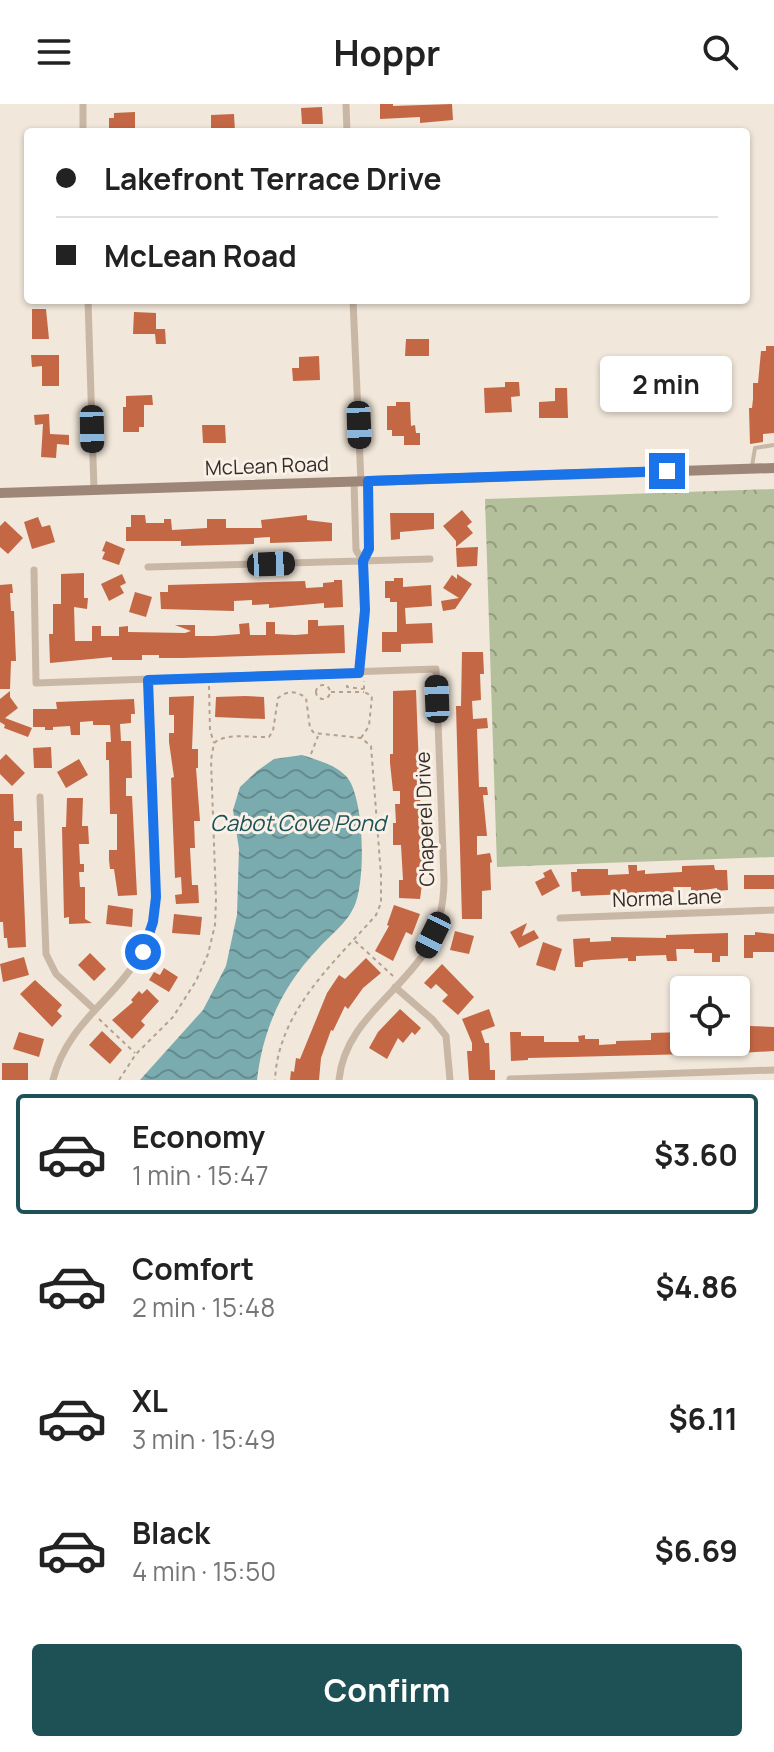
<!DOCTYPE html>
<html lang="en">
<head>
<meta charset="utf-8">
<style>
	body { margin:0; font-family:Manrope,sans-serif; background:#f6f6f6; color:#222; height:100vh; display:flex; flex-direction:column; font-size:30px; white-space:nowrap }
	* { box-sizing:border-box; margin:0 }
	p { font-size:26px; color:#767676 }
	.icon { flex:none; width:44px; height:44px; fill:none; stroke:currentColor; stroke-width:2; stroke-linecap:round; stroke-linejoin:round }
	.map { position:relative; height:976px; overflow:hidden }
	.drawer { display:flex; flex-direction:column; background:#fff; flex:1 }
	.drawer>* { flex:none }
	.top-card { position:absolute; left:24px; top:24px; width:726px; height:176px; border-radius:8px; box-shadow:0 2px 6px #0004; display:grid; align-content:center; height:176px; padding:0 32px; background:#fff }
	.tools { position:absolute; left:670px; top:872px; display:grid; gap:16px }
	.tools a { display:grid; place-items:center; width:80px; height:80px; border-radius:8px; background:#fff; box-shadow:0 2px 6px #0004; font-size:40px }
	.end { position:absolute; width:36px; height:36px; margin:-18px; border:10px solid #1a73e8; background:#fff; box-shadow:0 0 0 4px #fff }
	.from { border-radius:50% }
	.bubble { position:absolute; height:56px; border-radius:8px; background:#fff; box-shadow:0 2px 6px #0004; font-size:26px; font-weight:700; line-height:56px; text-align:center }
	.car { position:absolute; width:24px; height:48px; margin:-24px -12px; border-radius:10px; box-shadow:0 0 6px 2px #0007; background:linear-gradient(#222 24%,#8ab4d8 0 40%,#222 0 76%,#8ab4d8 0 86%,#222 0) }
	.top-card b { display:flex; align-items:center; gap:28px; height:76px; font-size:30px }
	.top-card b+b { border-top:2px solid #e0e0e0 }
	.top-card i { width:20px; height:20px; background:#222 }
	ul { padding:14px 0 0; list-style:none }
	li { display:flex; align-items:center; gap:24px; height:120px; margin:0 16px 12px; padding:0 16px; border:4px solid transparent; border-radius:8px }
	li div { flex:1 }
	li b { display:block; font-size:30px }
	li em { font-style:normal; font-weight:700 }
	li.active { border-color:#1d5156 }
	li>.icon { width:72px; height:72px; stroke-width:1.5 }
	.button { display:flex; gap:16px; margin-top:auto; padding:16px 32px }
	.button a { flex:1; height:92px; border-radius:8px; background:#1d5156; color:#fff; font-size:32px; font-weight:700; line-height:92px; text-align:center }
	header { display:flex; justify-content:space-between; align-items:center; height:104px; padding:0 32px; background:#fff; font-size:36px; font-weight:700 }
	.map>svg:first-child { display:block }
	.forest { fill:url(#forest-crowns) }
	.water { fill:url(#water-waves) }
	.building { fill:#c46745 }
	.lines { fill:none; stroke-linecap:round; stroke-linejoin:round }
	.path { stroke:#b5a191; stroke-width:2; stroke-dasharray:4 4; stroke-linecap:butt }
	.lane { stroke:#c9b7a6; stroke-width:4 }
	.street { stroke:#c9b7a6; stroke-width:7 }
	.secondary { stroke:#9d8678; stroke-width:10 }
	.route { stroke:#1a73e8; stroke-width:10 }
	.labels { text-anchor:middle; stroke-width:6; stroke-linejoin:round; paint-order:stroke }
	.street-label { font-size:20px; fill:#352c27; stroke:#f9f1e7 }
	.water-label { font-size:22px; font-style:italic; fill:#1d5156; stroke:#f9f1e7 }
</style>
</head>
<body>
<header><svg class="icon" aria-label="menu" viewBox="0 0 24 24"><path d="M4 6h16M4 12h16M4 18h16"/></svg>Hoppr<svg class="icon" aria-label="search" viewBox="0 0 24 24"><circle cx="10" cy="10" r="6"/><path d="M15 15l6 6"/></svg></header>
<div class="map">
<svg width="774" height="976" viewBox="0 0 774 976">
	<defs>
		<pattern id="forest-crowns" width="20" height="18" patternUnits="userSpaceOnUse" patternTransform="scale(2)"><rect width="20" height="18" fill="#b3c09b"/><path d="M2 6a3 3 0 1 1 6 0M12 15a3 3 0 1 1 6 0" fill="none" stroke="#929c7e"/></pattern>
		<pattern id="water-waves" width="16" height="10" patternUnits="userSpaceOnUse" patternTransform="scale(2)"><rect width="16" height="10" fill="#7aabae"/><path d="M0 5q4-4 8 0t8 0" fill="none" stroke="#658b8e"/></pattern>
	</defs>
	<rect width="100%" height="100%" fill="#f1e7da"/>
	<path class="forest" d="M774 385V753L497 763 485 395Z"/>
	<path class="water" d="M302 651C317 656 334 660 346 672 365 692 366 779 354 803 347 819 329 832 318 845 282 882 263 925 257 976H140L203 906 226 862 237 811 239 745 233 706 240 683 257 667 274 655Z"/>
	<path class="building" d="M380 0H393V2L452 0 453 16 420 19V13L380 15Z
		M322 3 323 20H302L301 4Z
		M135 8V27L109 28V14H114V9Z
		M234 10 235 28H226L225 24H211V11Z
		M32 205H46L49 235H32Z
		M134 208 156 209V225H165L166 240H156L155 230H133Z
		M406 235H429V252H405Z
		M766 242H774V329L763 330V338L750 340 749 304H752L753 295V279H758L761 247H766Z
		M31 251H59V282H42V262L32 263Z
		M319 252 320 276 293 277 292 264H299V253Z
		M505 278H519L520 292 511 293 512 308 485 309 484 284 505 283Z
		M555 284H567L568 314H539V298L555 297Z
		M152 291 153 301H144V323H139V328H123V303H126V292Z
		M396 298H410L411 322 415 321 416 329H420V341H404V332H392V326H387V302H396Z
		M49 310 50 330 69 331V341L57 340 56 354 41 353 43 320 35 321 34 311Z
		M202 321H225L226 339H203Z
		M462 406 472 418 467 422 473 429 456 443V437L443 422Z
		M390 409H434V425L400 428V435L391 436Z
		M131 411H145L146 419H164V415H171L172 426 207 424V415H226V424H262L261 416 307 411V416L332 419V437L270 439V433L254 434V440L181 442V437H126V423H131Z
		M38 413 42 423 50 421 55 438 32 445 24 418Z
		M5 417 23 434 8 450 0 443V422Z
		M106 437 125 445 119 461 102 455 105 448 102 447Z
		M478 443 477 462 457 463 456 444Z
		M84 469V494H88L87 505 74 503 75 537H92V522H101V532H119V523L128 522V528L185 529 191 527 175 521H195V532H214L240 530 239 520 249 519 250 531H266V518H275V530L295 531 308 530V516H318V522L344 521 345 549 182 554H159V551H142V556H112V553L50 559 49 530H53V500H61V470Z
		M122 470 126 479 120 482 124 489 109 497 101 480Z
		M457 470 472 480 455 505 443 507 441 497 459 494 443 484 452 471 457 475Z
		M394 474H403V483L431 481 432 502 405 504 406 520 432 519 433 539 401 540V548H382V528H397V498H390V494H385V477H394Z
		M334 476H342L343 503 324 504V499L269 504V500L252 501V496L234 497V507L161 505 160 488H168V481L305 477 306 484 323 483V479L334 478Z
		M12 480 13 489H10L11 507H14L16 557H11L10 585H0V481Z
		M135 488 152 493 146 513 129 508Z
		M462 548H483L484 570H480L481 596 472 597 473 615 487 614 488 624 477 625 479 683H487L488 691H483L487 732H477V751L490 749 492 758 490 759 491 786 482 787V815H462L456 602H461Z
		M416 586 423 773 420 795 399 794V776H403L401 741H393V719H396L395 700H400V687H393L390 659V650H393V587Z
		M10 587V593L18 604 5 614 32 624 28 633 4 624 5 621 0 618V595Z
		M194 592 192 645H198V664H196L200 717H194L195 744H190L192 781H198L199 799 176 800 175 791 182 790 181 773 175 774 171 674 174 673 169 638V629H174V611H169V593Z
		M245 592 264 593 265 615 215 613 216 593Z
		M134 595 135 610H131V619L120 620 121 637H131L132 674H126V692H132L137 791 118 792 114 765H110L109 756V746H117V710H110L109 656H106V638H111L110 621H93V617L80 618V631H71L70 622 53 623V626H45V623H33V605H57L56 598Z
		M51 643 52 664H34L33 644Z
		M6 650 25 669 12 682 0 670V656Z
		M79 655 88 671 66 684 57 668Z
		M0 690H13L14 717H22V727H14V744H22L26 843 8 844 7 834H4L3 818H0Z
		M67 694H83L82 722H88L89 740H79L80 760H84V768H79L80 783H85V815L92 819 69 820V813L64 814 62 723H66Z
		M628 761H637V767L645 766V770L682 768V762L714 761 715 766H727L728 786 717 787V784L691 788V783H673L674 788 581 792 580 787 572 788 571 768H577V765H608V771L629 770Z
		M551 765 560 782 542 792 535 778 545 773 543 769Z
		M744 771H774V785H744Z
		M108 801 133 805 132 823 106 820Z
		M394 801 420 810 412 831 406 828 393 857 375 847 389 822 387 821Z
		M174 810 202 813 200 831 172 829Z
		M527 819 522 832 534 826 539 834 519 844 510 828Z
		M455 827 474 832 469 850 450 846Z
		M755 828 774 830V848H753V854H744V831H755Z
		M728 829V852H720V858H712V849H694V845H676L677 857H667L666 851 636 852V857H628V854L591 856 583 858V863H575L573 835 590 834V838L611 837V833L666 834V831Z
		M543 838 562 845 555 867 536 861Z
		M90 849 106 865 94 877 78 861Z
		M24 853 29 871 3 878 0 860Z
		M366 854 381 869 363 884 348 905 345 902 333 927 331 926 321 954 319 976H290L291 967 294 968 296 954 300 955 327 889 339 871 345 875Z
		M442 860 474 893 458 911 442 897 448 891 436 880 431 885 424 879Z
		M164 864 178 873 169 888 149 876 154 868 160 871Z
		M35 876 62 901 57 907 62 912 52 923 20 890Z
		M147 885 159 897 141 917 145 921 132 935 112 916 133 898 131 896 139 887 142 890Z
		M400 905 421 924 415 931 412 928 403 939 398 934 387 955 369 944 378 928Z
		M489 905 495 922 481 927 485 939H489L490 966H495V976H469L467 947H472V939L462 915Z
		M750 922 774 923V947L707 951V938H736V925L750 924Z
		M102 927 122 946 110 960 89 941Z
		M19 928 44 935 39 953 13 945Z
		M510 928H521V932H544V938H579L578 932 585 931V935H599V941L616 940V937L651 936V929L684 928V938H691V950L528 954V956L511 957Z
		M2 959H28V976H2Z"/>
	<g class="lines">
		<path class="path" d="M347 581V583L363 585
			M316 588a7 7 0 1 1 14 0a7 7 0 1 1-14 0Z
			M209 582 210 626 214 639
			M331 588H364
			M361 634 369 622 372 592 364 588V577
			M311 650 318 632
			M355 837 393 872
			M99 915 135 949
			M119 976 136 950 173 913 196 877 208 850 215 821 216 796 211 656 214 639C227 628 252 634 269 633L273 627 278 594C288 586 297 587 306 594L310 624 314 629 361 634 371 642 381 771V799L376 811C334 859 278 907 275 976"/>
		<path class="lane" d="M752 362 755 344 774 341"/>
		<path class="street" d="M83 0V28
			M346 0 347 28
			M88 196 94 386
			M353 196 361 378
			M354 378 356 446 363 457 365 506 359 569
			M363 457 369 445 368 377
			M148 463 430 455
			M34 466 36 579 436 565 444 776C444 801 438 826 425 848 397 891 344 920 339 976
			M40 693 46 850 56 870 95 906
			M560 814 774 806
			M395 883 433 916 446 932 450 976
			M510 975 774 966
			M53 976C72 899 153 883 156 793L148 576"/>
		<path class="secondary" d="M0 389 774 364"/>
	</g>
	<g class="lines">
		<path class="route" d="M143 848 153 818 156 793 148 576 359 569 365 506 363 457 369 445 368 377 667 367"/>
	</g>
	<g class="labels">
		<g class="street-label">
			<text transform="translate(267 362) rotate(-2)" y="7">McLean Road</text>
			<text transform="translate(425 715) rotate(-92)" y="7">Chaperel Drive</text>
			<text transform="translate(667 794) rotate(-2)" y="7">Norma Lane</text>
		</g>
		<g class="water-label">
			<text x="298" y="727">Cabot Cove Pond</text>
		</g>
	</g>
</svg>
<div class="tools">
<a><svg class="icon" aria-label="locate" viewBox="0 0 24 24"><circle cx="12" cy="12" r="6"/><path d="M12 2v4M12 18v4M2 12h4M18 12h4"/></svg></a>
</div>
<i class="end from" style="left:143px;top:848px"></i>
<i class="end" style="left:667px;top:367px"></i>
<div class="bubble" style="left:600px;top:252px;width:132px">2 min</div>
<i class="car" style="left:359px;top:321px;rotate:178deg"></i>
<i class="car" style="left:92px;top:325px;rotate:179deg"></i>
<i class="car" style="left:271px;top:460px;rotate:88deg"></i>
<i class="car" style="left:437px;top:595px;rotate:358deg"></i>
<i class="car" style="left:433px;top:831px;rotate:206deg"></i>
<div class="top-card">
<b><i class="from"></i>Lakefront Terrace Drive</b>
<b><i></i>McLean Road</b>
</div>
</div>
<section class="drawer">
<ul>
<li class="active"><svg class="icon" aria-label="car" viewBox="0 0 24 24"><path d="M5 17H2v-5l4-1 3-4h7l3 4 3 1v5h-3M9 17h6M6 11h13"/><circle cx="7" cy="17" r="2"/><circle cx="17" cy="17" r="2"/></svg><div><b>Economy</b><p>1 min · 15:47</p></div><em>$3.60</em></li>
<li><svg class="icon" aria-label="car" viewBox="0 0 24 24"><path d="M5 17H2v-5l4-1 3-4h7l3 4 3 1v5h-3M9 17h6M6 11h13"/><circle cx="7" cy="17" r="2"/><circle cx="17" cy="17" r="2"/></svg><div><b>Comfort</b><p>2 min · 15:48</p></div><em>$4.86</em></li>
<li><svg class="icon" aria-label="car" viewBox="0 0 24 24"><path d="M5 17H2v-5l4-1 3-4h7l3 4 3 1v5h-3M9 17h6M6 11h13"/><circle cx="7" cy="17" r="2"/><circle cx="17" cy="17" r="2"/></svg><div><b>XL</b><p>3 min · 15:49</p></div><em>$6.11</em></li>
<li><svg class="icon" aria-label="car" viewBox="0 0 24 24"><path d="M5 17H2v-5l4-1 3-4h7l3 4 3 1v5h-3M9 17h6M6 11h13"/><circle cx="7" cy="17" r="2"/><circle cx="17" cy="17" r="2"/></svg><div><b>Black</b><p>4 min · 15:50</p></div><em>$6.69</em></li>
</ul>
<div class="button"><a>Confirm</a></div>
</section>
</body>
</html>
